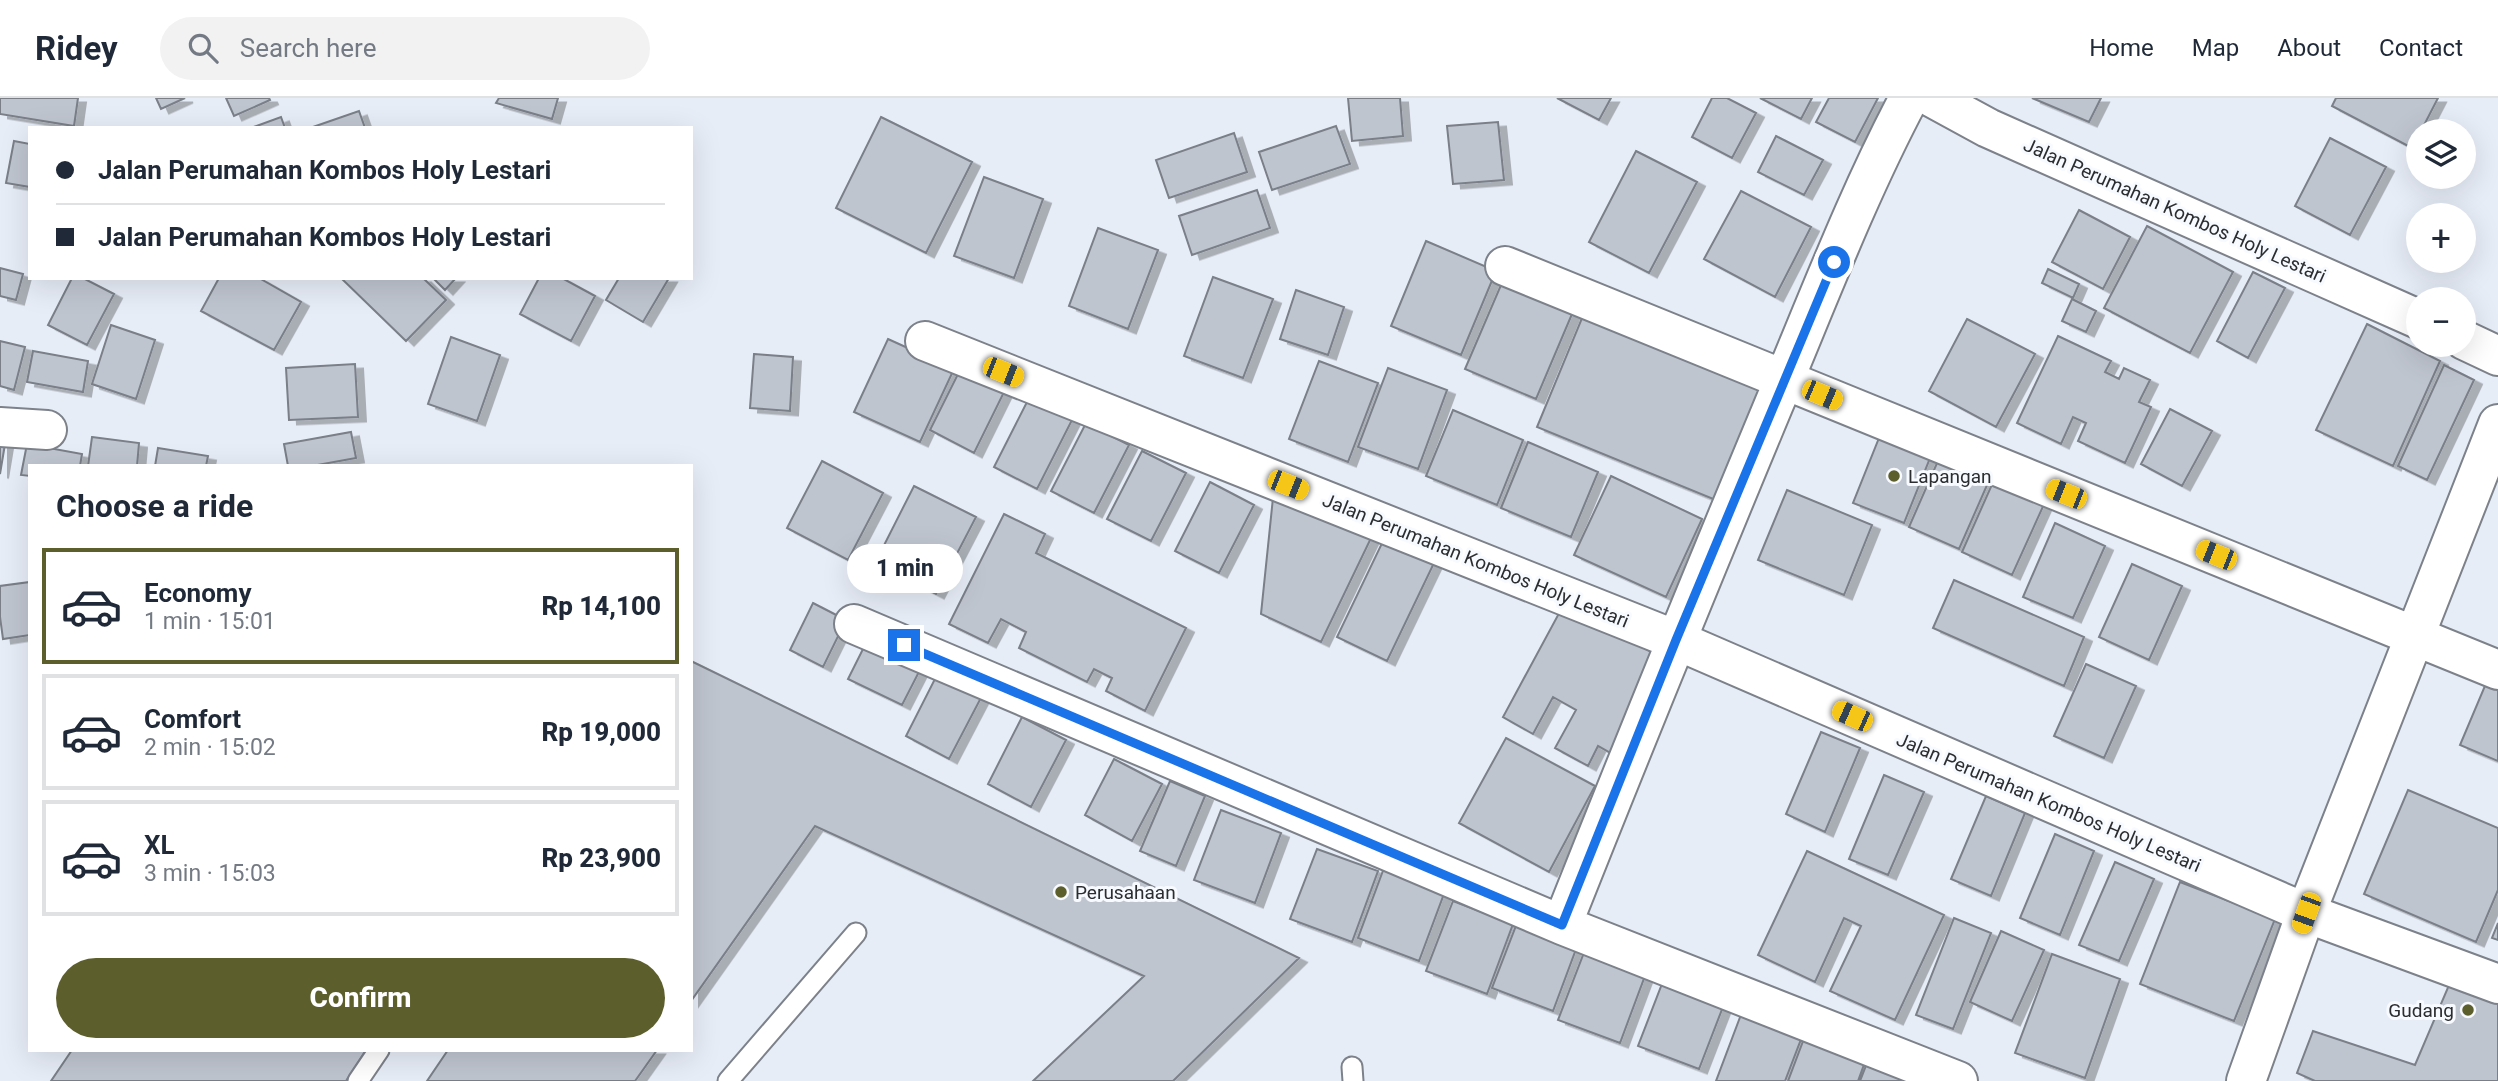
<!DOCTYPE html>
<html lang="en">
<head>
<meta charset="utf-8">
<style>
	body { margin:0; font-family:Roboto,sans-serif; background:#f2f2f3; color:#1f2937; height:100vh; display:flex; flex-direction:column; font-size:26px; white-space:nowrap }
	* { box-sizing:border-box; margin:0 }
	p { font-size:23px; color:#747a83 }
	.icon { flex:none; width:38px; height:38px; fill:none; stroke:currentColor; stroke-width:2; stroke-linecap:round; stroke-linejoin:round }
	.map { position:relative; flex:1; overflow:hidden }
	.drawer { position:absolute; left:28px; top:366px; width:665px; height:588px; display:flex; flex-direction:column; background:#fff; border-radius:0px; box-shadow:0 7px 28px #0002 }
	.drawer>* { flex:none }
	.banner { position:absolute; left:28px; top:28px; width:665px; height:154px; border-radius:0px; box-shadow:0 7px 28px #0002; display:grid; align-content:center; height:154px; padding:0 28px; background:#fff }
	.fabs { position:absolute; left:2406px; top:21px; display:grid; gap:14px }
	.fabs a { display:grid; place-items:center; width:70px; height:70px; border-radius:50%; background:#fff; box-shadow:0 7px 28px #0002; font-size:35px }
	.end { position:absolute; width:32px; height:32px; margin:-16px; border:9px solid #1a73e8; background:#fff; box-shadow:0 0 0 4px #fff }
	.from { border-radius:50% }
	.bubble { position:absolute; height:49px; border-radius:24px; background:#fff; box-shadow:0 7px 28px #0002; font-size:23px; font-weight:800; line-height:49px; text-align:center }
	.car { position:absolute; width:21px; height:42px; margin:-21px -10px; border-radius:9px; box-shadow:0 0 5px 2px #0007; background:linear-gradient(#f5c518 24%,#345 0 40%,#f5c518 0 76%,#345 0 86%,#f5c518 0) }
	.banner b { display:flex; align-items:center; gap:24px; height:66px; font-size:26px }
	.banner b+b { border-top:2px solid #e0e1e3 }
	.banner i { width:18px; height:18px; background:#1f2937 }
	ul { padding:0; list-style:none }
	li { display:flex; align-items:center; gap:21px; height:116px; margin:0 14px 10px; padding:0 14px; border:4px solid #e0e1e3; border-radius:0px }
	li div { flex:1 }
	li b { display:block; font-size:26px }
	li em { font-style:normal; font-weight:800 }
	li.current { border-color:#5c5e2c }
	li>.icon { width:63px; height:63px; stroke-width:1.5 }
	h2 { padding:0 28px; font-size:32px; line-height:84px }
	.button { display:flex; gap:14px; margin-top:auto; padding:14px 28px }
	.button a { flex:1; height:80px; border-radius:42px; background:#5c5e2c; color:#fff; font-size:28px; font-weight:800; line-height:80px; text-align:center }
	header { display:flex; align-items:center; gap:42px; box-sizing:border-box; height:98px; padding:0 35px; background:#fff; border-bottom:2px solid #e0e1e3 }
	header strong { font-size:33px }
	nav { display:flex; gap:38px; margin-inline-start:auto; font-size:24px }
	.search { width:490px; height:63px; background:#f2f2f3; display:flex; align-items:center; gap:18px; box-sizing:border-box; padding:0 24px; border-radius:38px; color:#747a83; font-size:26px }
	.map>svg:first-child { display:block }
	.building { fill:#bfc5cf; stroke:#7a7f88; stroke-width:2; filter:url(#shadow) }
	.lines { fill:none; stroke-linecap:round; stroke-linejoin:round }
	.lane-casing { stroke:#7c818a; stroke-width:23 }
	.street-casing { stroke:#7c818a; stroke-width:42 }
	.lane { stroke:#fff; stroke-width:19 }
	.street { stroke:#fff; stroke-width:38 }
	.route { stroke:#1a73e8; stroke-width:9 }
	.poi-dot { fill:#5c5e2c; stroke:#f7fafe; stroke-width:2.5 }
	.labels { text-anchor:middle; stroke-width:6; stroke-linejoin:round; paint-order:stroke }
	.street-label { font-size:19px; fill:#2b2d31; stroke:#f7fafe }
	.poi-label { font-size:19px; fill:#2b2d31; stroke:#f7fafe; text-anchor:start }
</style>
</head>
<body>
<header>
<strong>Ridey</strong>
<div class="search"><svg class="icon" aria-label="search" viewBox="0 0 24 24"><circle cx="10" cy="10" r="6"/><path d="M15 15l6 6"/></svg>Search here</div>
<nav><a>Home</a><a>Map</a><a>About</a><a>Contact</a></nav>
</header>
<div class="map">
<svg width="2498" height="983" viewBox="0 0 2498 983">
	<defs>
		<filter id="shadow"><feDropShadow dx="8" dy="4.5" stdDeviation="0" flood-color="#0004"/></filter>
	</defs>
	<rect width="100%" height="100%" fill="#e7edf7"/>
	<path class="building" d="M0 0H78L74 28 0 16Z
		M156 0H185L161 11Z
		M226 0H269L270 2 234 18Z
		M499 0H558L552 21 496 5Z
		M1348 0H1400L1403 38 1352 43Z
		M1557 0H1611L1599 22Z
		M1712 0H1727L1756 15 1732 60 1692 39Z
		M1760 0H1812L1801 21Z
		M1829 0H1878L1855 44 1816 24Z
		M2032 0H2101L2089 24Z
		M2336 0H2438L2421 33H2418L2412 50 2332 8Z
		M359 13 365 30H310Z
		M281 19 285 30H251Z
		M881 19 972 64 926 155 836 110Z
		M1498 24 1504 82 1453 86 1447 28Z
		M1336 28 1350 66 1272 92 1259 54Z
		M1234 35 1247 74 1169 100 1156 62Z
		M1776 38 1823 62 1804 97 1758 74Z
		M2330 40 2386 69 2350 137 2295 108Z
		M14 43 30 46V89L6 85Z
		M1636 53 1697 84 1649 175 1589 144Z
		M984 79 1043 101 1014 180 954 158Z
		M1257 92 1270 130 1192 157 1179 118Z
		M1741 93 1811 129 1775 199 1704 161Z
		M2079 112 2130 139 2103 191 2052 164Z
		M2147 128 2233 174 2190 255 2104 210Z
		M1098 130 1158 152 1128 231 1069 208Z
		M1426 143 1496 173 1461 257 1391 228Z
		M0 170 23 176 16 202 0 198Z
		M2048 171 2079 186 2073 200 2042 185Z
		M2253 174 2285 190 2248 260 2217 243Z
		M1213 179 1273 201 1243 280 1184 258Z
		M72 180H83L114 196 87 247 48 227Z
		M219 180H259L301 204 274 252 201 213Z
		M423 180 446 202 406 243 342 181Z
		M433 180H456L445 192Z
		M539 180H562L595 198 571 243 520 216Z
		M619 180H669L643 224 606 202Z
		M1501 187 1572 216 1536 301 1465 271Z
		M1296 192 1344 209 1328 257 1280 241Z
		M2072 201 2096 213 2086 234 2062 223Z
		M1587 208 1773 284 1723 405 1537 329Z
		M1967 221 2035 256 1996 329 1929 293Z
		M2367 226 2440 263 2393 368 2316 332Z
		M111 227 155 242 136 301 92 286Z
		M2058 238 2111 263 2105 274 2119 281 2124 270 2150 282 2139 304 2151 309 2125 365 2078 343 2086 325 2073 319 2061 346 2017 325Z
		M451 239 500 257 477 323 428 306Z
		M888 241 954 271 920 344 854 314Z
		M0 243 25 249 14 292 0 288Z
		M33 253 88 263 83 294 27 284Z
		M754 256 793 259 790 313 750 310Z
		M1319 263 1378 285 1348 364 1289 341Z
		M964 264 1008 286 974 355 930 332Z
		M355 266 358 319 289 322 286 270Z
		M2444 267 2474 282 2427 382 2398 368Z
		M1388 270 1447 292 1418 371 1358 349Z
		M1029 300 1072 322 1037 391 994 369Z
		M2170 311 2212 333 2182 388 2141 366Z
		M1453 312 1523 342 1497 407 1426 378Z
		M1086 325 1129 347 1094 415 1051 393Z
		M1883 330 1934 350 1904 425 1853 405Z
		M351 334 356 360 312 368H288L284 346Z
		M0 339 6 340 0 376Z
		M92 339 139 345 137 368H88Z
		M1528 344 1598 374 1571 439 1501 410Z
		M27 346 82 356 80 368H30V378L21 377Z
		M158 350 208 358 206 368H155Z
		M1142 353 1186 375 1151 443 1107 421Z
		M1941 356 1991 378 1959 451 1909 429Z
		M822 363 883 395 848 462 787 430Z
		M1611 378 1702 421 1666 499 1574 457Z
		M1994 382 2045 404 2012 477 1962 454Z
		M1210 384 1254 407 1219 475 1175 453Z
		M914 388 976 419 936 496 875 465Z
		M1274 390 1372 438 1321 544 1261 516Z
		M1787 392 1872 427 1844 497 1758 462Z
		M1004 416 1045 436 1036 455 1186 530 1145 613 1106 593 1112 580 1094 571 1087 584 1019 550 1026 534 1001 521 988 545 949 526Z
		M2055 425 2105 448 2073 520 2023 499Z
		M1384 441 1434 465 1387 563 1337 539Z
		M2132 466 2182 488 2149 562 2099 539Z
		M1954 482 2084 539 2064 588 1933 530Z
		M30 484V537L3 541 0 519V488Z
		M813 505 846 522 823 569 790 552Z
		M1564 506 1657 557 1616 658 1598 648 1588 668 1555 650 1576 612 1553 599 1533 636 1503 619Z
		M868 541 923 566 902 607 848 581Z
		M691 563 1299 860 1173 983H1033L1144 878 815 728 691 903Z
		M2086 566 2136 588 2104 660 2054 638Z
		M940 571 984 594 949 661 906 638Z
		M2487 583 2498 588V663L2460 647Z
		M1022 619 1066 642 1031 709 988 686Z
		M1821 634 1860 650 1825 734 1786 716Z
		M1506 640 1595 688 1549 774 1459 725Z
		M1114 661 1162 686 1132 743 1085 717Z
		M1884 677 1924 694 1888 777 1849 761Z
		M1170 683 1205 698 1176 768 1140 753Z
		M2408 692 2498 730V792L2476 844 2364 796Z
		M1986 698 2025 715 1991 798 1951 781Z
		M1221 712 1281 735 1255 805 1194 782Z
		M2055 736 2094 753 2060 837 2020 820Z
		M1317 751 1378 773 1352 844 1290 821Z
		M1807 753 1944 817 1895 922 1830 893 1861 828 1844 820 1815 884 1758 857Z
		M2115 764 2154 781 2119 863 2079 847Z
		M1384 770 1445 793 1419 863 1358 840Z
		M2180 784 2275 821 2234 923 2140 886Z
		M1453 803 1513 826 1487 896 1426 873Z
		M1519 820 1579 843 1553 913 1492 890Z
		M1954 820 1991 835 1953 931 1916 917Z
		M2498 825V842L2492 840Z
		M2001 833 2044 852 2012 923 1970 904Z
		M1585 852 1646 875 1620 945 1558 922Z
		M2052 856 2120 881 2085 980 2015 955Z
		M2455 873 2498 891V983H2315L2297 975 2313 933 2415 967Z
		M1665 878 1726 901 1699 971 1638 948Z
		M1742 914 1803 936 1785 983H1716Z
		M1805 938 1866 961 1858 983H1788Z
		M72 952H366L346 983H51Z
		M448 952H657L635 983H427Z
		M1869 960 1929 983H1860Z"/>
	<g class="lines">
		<defs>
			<path id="lane" d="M1352 969 1353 983
				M358 983 379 952
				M728 983 856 835"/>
			<path id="street" d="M1933 0 1988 30 2418 221
				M1505 168 2498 572
				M2464 242 2498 258
				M925 243 1676 542 2306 815 2498 886
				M0 329 47 332
				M854 526 1562 827 1958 983
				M1562 827C1631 653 1702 479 1774 306 1817 204 1857 98 1909 0
				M2246 983 2306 815 2498 326"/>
		</defs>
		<use href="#lane" class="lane-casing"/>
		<use href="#street" class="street-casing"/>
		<use href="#lane" class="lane"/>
		<use href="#street" class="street"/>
	</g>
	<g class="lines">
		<path class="route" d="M904 547 1562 827 1676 542 1834 164"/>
	</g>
	<g class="poi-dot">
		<circle cx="1894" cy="378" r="7"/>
		<circle cx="1061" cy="794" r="7"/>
		<circle cx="2468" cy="912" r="7"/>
	</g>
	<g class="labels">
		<g class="street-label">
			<text transform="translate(2175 112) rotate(24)" y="7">Jalan Perumahan Kombos Holy Lestari</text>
			<text transform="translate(1476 462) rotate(22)" y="7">Jalan Perumahan Kombos Holy Lestari</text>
			<text transform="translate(2049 704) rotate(23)" y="7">Jalan Perumahan Kombos Holy Lestari</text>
		</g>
		<g class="poi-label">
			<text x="1908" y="385">Lapangan</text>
			<text x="1075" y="801">Perusahaan</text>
			<text x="2454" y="919" text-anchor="end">Gudang</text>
		</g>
	</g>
</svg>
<div class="fabs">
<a><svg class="icon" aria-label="layers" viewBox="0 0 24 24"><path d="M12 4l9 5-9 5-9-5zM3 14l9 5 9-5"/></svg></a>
<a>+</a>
<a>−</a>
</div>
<i class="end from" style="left:1834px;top:164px"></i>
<i class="end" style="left:904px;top:547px"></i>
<div class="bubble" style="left:847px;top:446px;width:116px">1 min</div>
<i class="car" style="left:1003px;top:274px;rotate:112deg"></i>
<i class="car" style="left:1822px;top:297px;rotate:113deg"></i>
<i class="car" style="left:1288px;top:387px;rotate:112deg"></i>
<i class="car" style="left:2066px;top:396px;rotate:292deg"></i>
<i class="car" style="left:2216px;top:457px;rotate:292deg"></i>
<i class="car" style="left:1852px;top:618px;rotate:294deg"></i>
<i class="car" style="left:2306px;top:815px;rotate:200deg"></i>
<div class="banner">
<b><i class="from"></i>Jalan Perumahan Kombos Holy Lestari</b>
<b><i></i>Jalan Perumahan Kombos Holy Lestari</b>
</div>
<section class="drawer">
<h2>Choose a ride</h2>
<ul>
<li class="current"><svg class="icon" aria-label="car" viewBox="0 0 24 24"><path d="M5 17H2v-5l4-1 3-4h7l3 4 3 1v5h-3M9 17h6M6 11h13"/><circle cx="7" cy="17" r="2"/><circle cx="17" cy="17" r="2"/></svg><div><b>Economy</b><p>1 min · 15:01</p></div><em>Rp 14,100</em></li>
<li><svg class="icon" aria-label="car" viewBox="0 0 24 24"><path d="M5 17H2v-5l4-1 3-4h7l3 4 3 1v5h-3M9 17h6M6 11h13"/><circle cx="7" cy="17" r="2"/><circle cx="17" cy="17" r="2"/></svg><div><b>Comfort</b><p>2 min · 15:02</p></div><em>Rp 19,000</em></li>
<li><svg class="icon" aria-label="car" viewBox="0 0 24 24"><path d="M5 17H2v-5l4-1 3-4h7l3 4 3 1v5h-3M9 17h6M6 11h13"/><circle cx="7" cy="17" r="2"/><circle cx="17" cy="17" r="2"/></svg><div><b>XL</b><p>3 min · 15:03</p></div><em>Rp 23,900</em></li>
</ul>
<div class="button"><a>Confirm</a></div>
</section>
</div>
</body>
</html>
